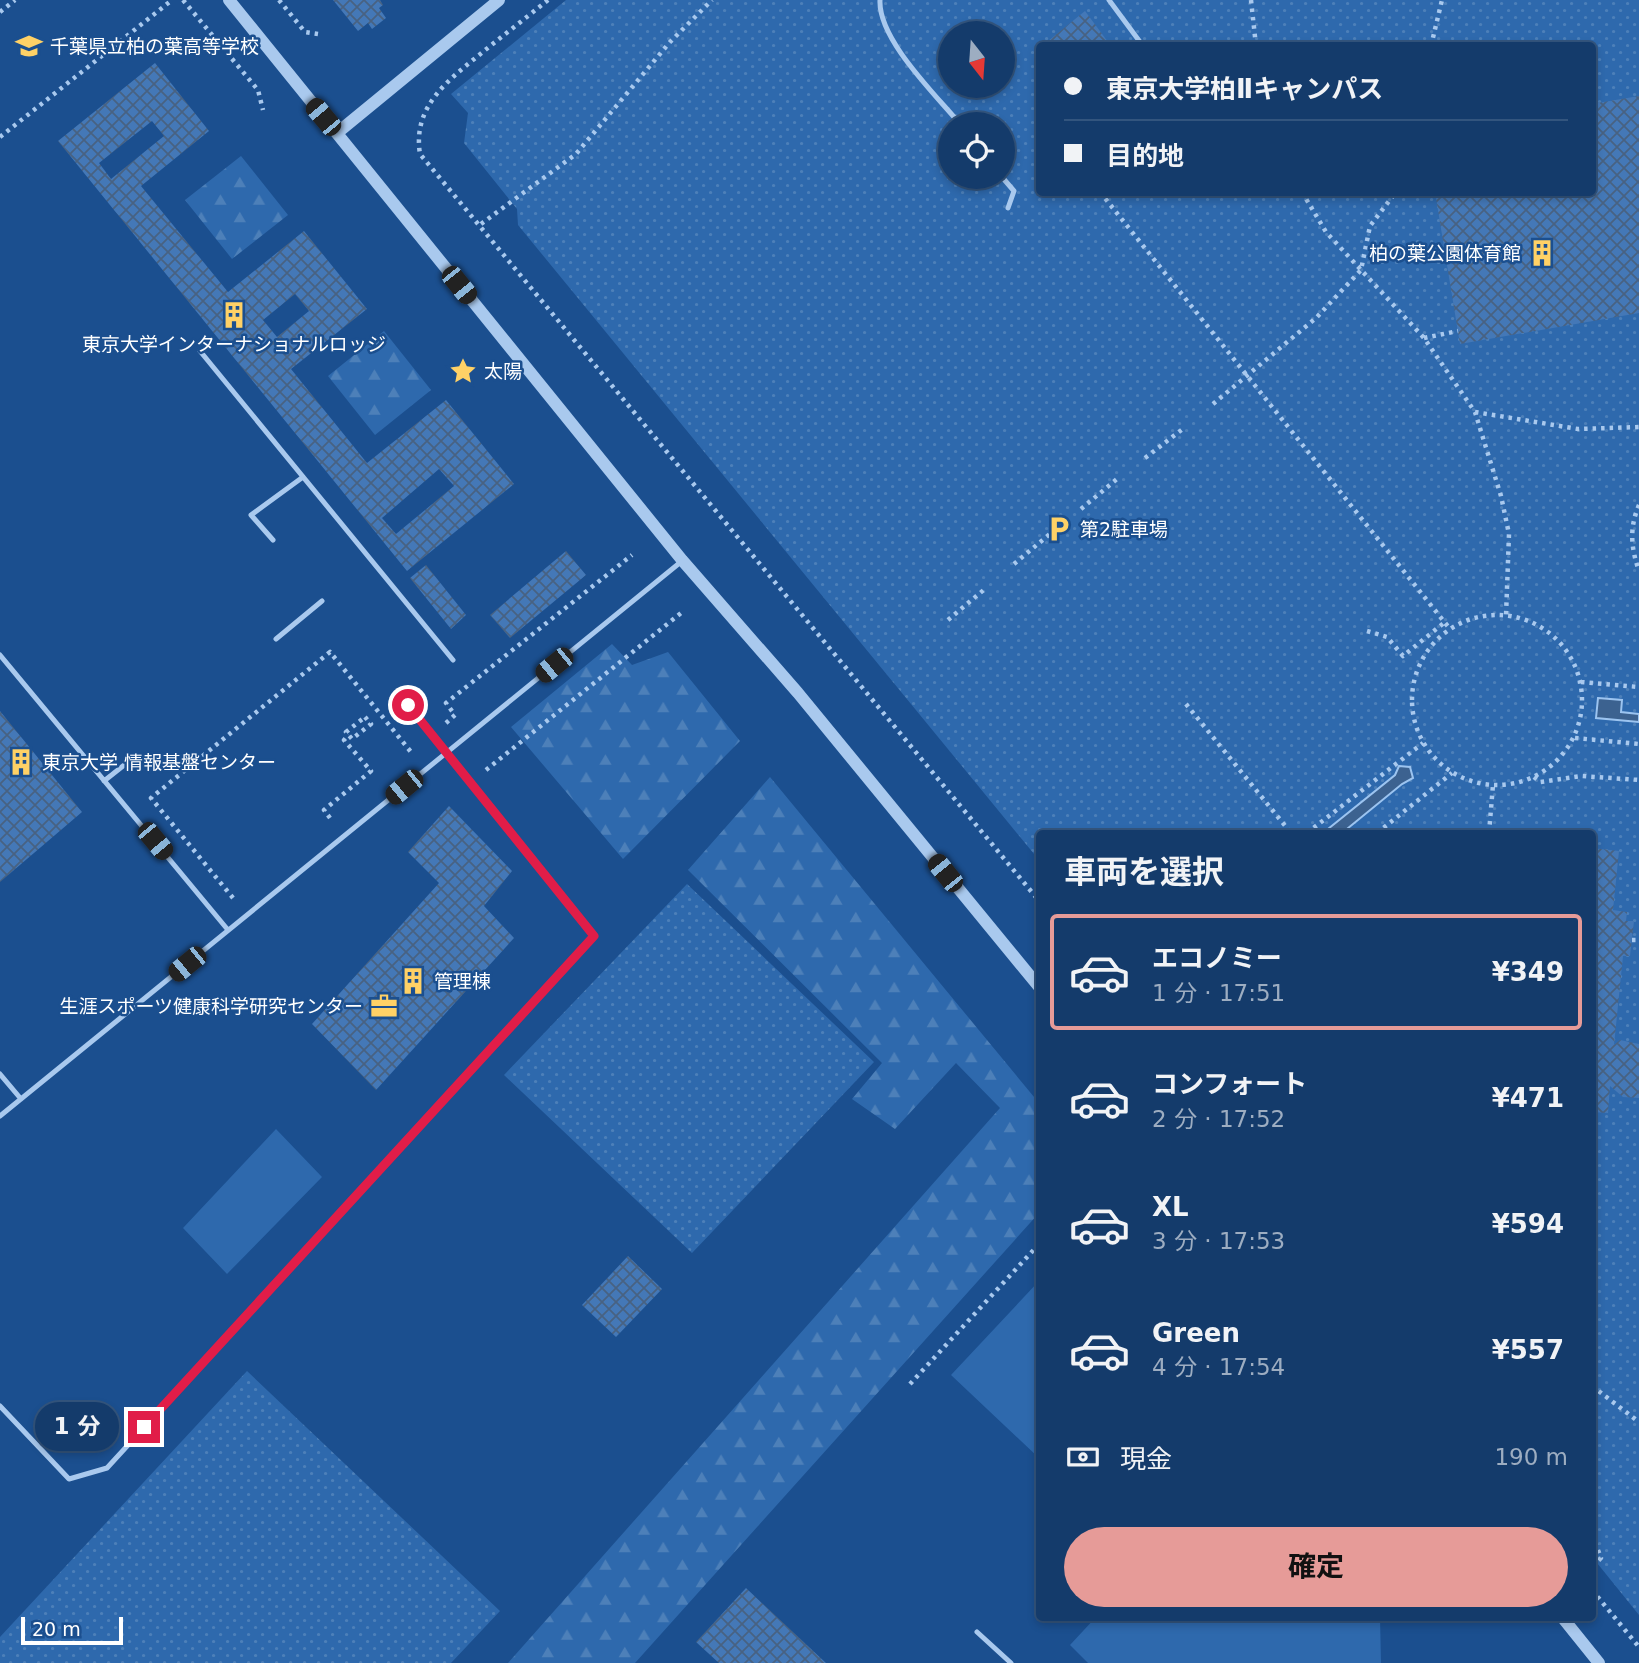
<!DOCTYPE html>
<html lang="ja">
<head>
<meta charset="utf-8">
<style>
	body { margin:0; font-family:"DejaVu Sans","Noto Sans JP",sans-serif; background:#1d4271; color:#f1f3f6; height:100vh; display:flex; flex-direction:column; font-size:26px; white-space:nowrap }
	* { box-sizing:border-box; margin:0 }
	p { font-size:23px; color:#9dadc1 }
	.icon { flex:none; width:38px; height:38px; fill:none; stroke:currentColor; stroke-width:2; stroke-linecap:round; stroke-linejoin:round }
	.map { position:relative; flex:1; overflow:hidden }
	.sheet { position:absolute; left:1036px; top:830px; width:560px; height:791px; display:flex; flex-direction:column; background:#143b6b; border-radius:7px; box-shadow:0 4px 10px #0003,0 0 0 2px #33557e }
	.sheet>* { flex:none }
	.top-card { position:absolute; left:1036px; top:42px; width:560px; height:154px; border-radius:7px; box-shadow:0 4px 10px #0003,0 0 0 2px #33557e; display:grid; align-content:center; height:154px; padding:0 28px; background:#143b6b }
	.needle { width:46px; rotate:163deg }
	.fabs { position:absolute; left:938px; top:21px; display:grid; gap:14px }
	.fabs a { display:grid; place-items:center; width:77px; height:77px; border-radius:50%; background:#143b6b; box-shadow:0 4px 10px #0003,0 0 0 2px #33557e; font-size:35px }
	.scale { position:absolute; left:21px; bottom:18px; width:102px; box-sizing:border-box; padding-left:7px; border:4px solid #fff; border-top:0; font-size:19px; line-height:24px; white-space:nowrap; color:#fff; -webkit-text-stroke:5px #1b4f8f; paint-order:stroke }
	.end { position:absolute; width:32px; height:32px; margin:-16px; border:9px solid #e11d48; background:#fff; box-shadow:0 0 0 4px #fff }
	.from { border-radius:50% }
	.bubble { position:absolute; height:49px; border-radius:24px; background:#143b6b; box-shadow:0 4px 10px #0003,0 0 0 2px #33557e; font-size:23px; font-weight:700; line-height:49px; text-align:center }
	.car { position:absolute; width:21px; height:42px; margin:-21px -10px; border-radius:9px; box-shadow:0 0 5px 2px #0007; background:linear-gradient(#222 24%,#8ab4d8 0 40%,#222 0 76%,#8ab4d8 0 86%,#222 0) }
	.top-card b { display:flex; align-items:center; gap:24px; height:66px; font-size:26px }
	.top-card b+b { border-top:2px solid #33557e }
	.top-card i { width:18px; height:18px; background:#f1f3f6 }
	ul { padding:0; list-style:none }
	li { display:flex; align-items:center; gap:21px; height:116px; margin:0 14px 10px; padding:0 14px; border:4px solid transparent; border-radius:7px }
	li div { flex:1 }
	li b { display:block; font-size:26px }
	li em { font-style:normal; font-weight:700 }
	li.on { border-color:#e69b98 }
	li>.icon { width:63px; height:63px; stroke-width:1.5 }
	h2 { padding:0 28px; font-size:32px; line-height:84px }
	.pay { display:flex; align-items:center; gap:18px; height:77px; padding:0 28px; font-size:26px }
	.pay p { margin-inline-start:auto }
	.cta { display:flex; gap:14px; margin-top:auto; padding:14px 28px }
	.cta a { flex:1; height:80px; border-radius:42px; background:#e69b98; color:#111; font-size:28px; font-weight:700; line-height:80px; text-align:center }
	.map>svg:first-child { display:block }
	.grass { fill:#2e69ad }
	.forest { fill:url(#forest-firs) }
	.park { fill:url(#park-dots); fill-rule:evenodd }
	.water { fill:#3c6290; stroke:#9cc4f0; stroke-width:2 }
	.building { fill:url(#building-cross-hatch); fill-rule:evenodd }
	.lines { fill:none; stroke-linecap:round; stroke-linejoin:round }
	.path { stroke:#a9c9ee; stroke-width:4.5; stroke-dasharray:3.5 5; stroke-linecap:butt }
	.service { stroke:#a9c9ee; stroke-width:5 }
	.tertiary { stroke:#a9c9ee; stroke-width:12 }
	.route { stroke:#e11d48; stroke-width:9 }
	.labels { text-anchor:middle; stroke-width:5; stroke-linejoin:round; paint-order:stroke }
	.poi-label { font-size:19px; fill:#fff; stroke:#1b4f8f; text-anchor:start }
</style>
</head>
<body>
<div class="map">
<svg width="1639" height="1663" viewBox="0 0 1639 1663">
	<defs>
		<pattern id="forest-firs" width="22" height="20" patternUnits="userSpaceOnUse" patternTransform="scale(1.75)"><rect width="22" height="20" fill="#2e69ad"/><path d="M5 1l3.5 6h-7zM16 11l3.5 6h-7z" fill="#4d80b9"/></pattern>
		<pattern id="park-dots" width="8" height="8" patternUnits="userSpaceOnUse" patternTransform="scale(1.75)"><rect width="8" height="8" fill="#2e69ad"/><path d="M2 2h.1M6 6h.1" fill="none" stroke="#4d80b9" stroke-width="1.8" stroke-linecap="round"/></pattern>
		<pattern id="building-cross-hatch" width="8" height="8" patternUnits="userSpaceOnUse" patternTransform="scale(1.75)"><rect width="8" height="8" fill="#4478b7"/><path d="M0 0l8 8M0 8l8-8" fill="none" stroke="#486282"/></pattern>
	</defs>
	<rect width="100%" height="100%" fill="#1b4f8f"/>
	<path class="grass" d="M276 1129 322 1177 227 1274 183 1228Z
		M1039 1281V1458L951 1375Z
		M1096 1617H1380L1381 1663H1088L1070 1645Z"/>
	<path class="forest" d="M241 156 288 215 232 259 185 200Z
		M384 331 431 390 375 435 328 376Z
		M612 644 632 665 668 652 740 741 623 859 511 727Z
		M770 777 1039 1103V1213L635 1663H508L1000 1108 956 1063 895 1129 852 1099 882 1063 688 870Z"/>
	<path class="park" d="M566 0H1639V1615L1593 1558 1592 833H1040L1039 860 518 225 517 209 464 143 468 113 451 94ZM950 33H1003V86H950ZM1040 46H1592V192H1040ZM950 124H1003V177H950Z
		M687 884 874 1062 692 1253 504 1075Z
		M247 1371 500 1611 451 1663H0V1637Z"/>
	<path class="water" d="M1598 698 1622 700 1621 712 1639 714V722L1596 718Z
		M1399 766 1410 767 1413 778 1402 784 1342 833H1323L1395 775Z"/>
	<path class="building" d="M333 0H380L383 5 379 8 386 18 372 29 368 23 358 31Z
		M1085 11 1111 46H1042Z
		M155 63 209 131 141 186 228 292 304 231 367 309 291 369 367 463 446 400 514 484 407 571 58 141ZM152 121 164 136 111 179 99 163ZM295 294 309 311 277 337 263 320ZM439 469 454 486 396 534 382 518Z
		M1639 96V313L1460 344 1435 192H1592V104Z
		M566 551 586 575 510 638 490 615Z
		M426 565 466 615 451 629 410 578Z
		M0 711 82 812 0 882Z
		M449 806 512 871 484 906 514 938 376 1090 312 1024 439 883 408 852Z
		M1592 848 1619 851 1613 910 1627 912 1626 921H1634L1630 956H1623L1614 1045 1620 1040 1639 1044V1098L1623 1097 1610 1086 1608 1113 1592 1112Z
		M628 1256 662 1289 616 1337 582 1305Z
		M746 1588 826 1663H719L696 1642Z"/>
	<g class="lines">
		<path class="path" d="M183 0 258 90 263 110
			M279 0 305 32 318 34
			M548 0C527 17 505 34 484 51 450 79 412 105 420 154L1040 902
			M1251 0 1256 46
			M0 12 15 0
			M1431 46 1442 0
			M0 137 172 0
			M1100 192 1450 629
			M1302 192 1326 232 1424 338 1475 412 1501 496 1509 534 1506 616
			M481 224 576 154 670 42 712 0
			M1424 338 1458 331
			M1213 404 1316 318 1361 270 1370 226 1396 192
			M1475 412 1578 429 1639 427
			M1145 458 1184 428
			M1639 505C1629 528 1631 548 1639 571
			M1081 509 1117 479
			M1014 564 1051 533
			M1412 700a85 85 0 1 1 170 0a85 85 0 1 1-170 0Z
			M948 620 986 588
			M1367 631 1387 637 1403 656 1445 622
			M1581 682 1639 687
			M1186 704 1291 833
			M365 717 371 724 352 739 346 732Z
			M446 723 455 715 446 703 632 555
			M1575 738 1639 744
			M486 770 681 613
			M1534 777 1540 782 1582 776 1639 780
			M330 818 324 810 371 771 344 740 349 735
			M1307 833 1423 743
			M1377 833 1452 773
			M1489 833 1493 785
			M233 898 151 798 330 652 411 752
			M1632 940H1639
			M910 1384 1040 1243
			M1592 1386 1639 1422
			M1592 1534 1601 1558 1592 1567
			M1592 1590 1639 1647"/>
		<path class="service" d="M880 0C878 39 935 94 960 124
			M1109 0 1143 46
			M1002 177 1014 191 1008 208
			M200 351 453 660
			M273 540 251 515 303 477
			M276 639 322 601
			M0 655 228 930
			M104 781 128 762
			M0 1074 21 1099
			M0 1116 682 561
			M0 1406 69 1479 107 1468 594 936 408 705
			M977 1632 1011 1663"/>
		<path class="tertiary" d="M229 0 682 560 798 693 1040 988
			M337 133 499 0
			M1562 1617 1599 1663"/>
	</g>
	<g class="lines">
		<path class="route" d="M144 1427 594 936 408 705"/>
	</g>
	<defs>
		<symbol id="school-bare" viewBox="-9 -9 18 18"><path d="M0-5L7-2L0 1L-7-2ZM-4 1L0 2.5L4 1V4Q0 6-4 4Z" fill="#ffd166" stroke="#1b4f8f" stroke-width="2.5" paint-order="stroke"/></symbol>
		<symbol id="building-bare" viewBox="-9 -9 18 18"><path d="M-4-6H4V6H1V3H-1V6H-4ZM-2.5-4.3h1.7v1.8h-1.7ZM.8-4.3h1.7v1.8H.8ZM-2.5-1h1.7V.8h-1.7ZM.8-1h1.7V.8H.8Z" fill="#ffd166" stroke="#1b4f8f" stroke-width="2.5" paint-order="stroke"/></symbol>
		<symbol id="sight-bare" viewBox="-9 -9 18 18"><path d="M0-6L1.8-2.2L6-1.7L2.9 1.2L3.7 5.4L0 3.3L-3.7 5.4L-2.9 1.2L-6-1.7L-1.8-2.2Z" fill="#ffd166" stroke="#1b4f8f" stroke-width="2.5" paint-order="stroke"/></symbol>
		<symbol id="parking-bare" viewBox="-9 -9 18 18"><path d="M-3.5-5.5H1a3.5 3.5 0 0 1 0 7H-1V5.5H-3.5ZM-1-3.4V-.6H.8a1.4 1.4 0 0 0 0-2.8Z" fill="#ffd166" stroke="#1b4f8f" stroke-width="2.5" paint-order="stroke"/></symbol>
		<symbol id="office-bare" viewBox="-9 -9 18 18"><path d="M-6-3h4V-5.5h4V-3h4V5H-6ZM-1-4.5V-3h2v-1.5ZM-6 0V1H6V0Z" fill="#ffd166" stroke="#1b4f8f" stroke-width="2.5" paint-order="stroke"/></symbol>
	</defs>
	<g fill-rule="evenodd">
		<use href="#school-bare" x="10" y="27" width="38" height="38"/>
		<use href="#building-bare" x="1523" y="234" width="38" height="38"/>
		<use href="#building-bare" x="215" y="296" width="38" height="38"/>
		<use href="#sight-bare" x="444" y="352" width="38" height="38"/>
		<use href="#parking-bare" x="1040" y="510" width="38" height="38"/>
		<use href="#building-bare" x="2" y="743" width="38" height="38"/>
		<use href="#building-bare" x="394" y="962" width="38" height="38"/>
		<use href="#office-bare" x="365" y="987" width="38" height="38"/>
	</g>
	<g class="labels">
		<g class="poi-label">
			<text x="50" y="53">千葉県立柏の葉高等学校</text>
			<text x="1521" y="260" text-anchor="end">柏の葉公園体育館</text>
			<text x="234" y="351" text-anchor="middle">東京大学インターナショナルロッジ</text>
			<text x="484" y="378">太陽</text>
			<text x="1080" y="536">第2駐車場</text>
			<text x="42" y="769">東京大学 情報基盤センター</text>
			<text x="434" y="988">管理棟</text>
			<text x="363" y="1013" text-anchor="end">生涯スポーツ健康科学研究センター</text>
		</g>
	</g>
</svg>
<div class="fabs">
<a><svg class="needle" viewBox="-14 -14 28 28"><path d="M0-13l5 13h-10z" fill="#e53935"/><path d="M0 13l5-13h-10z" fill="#9dadc1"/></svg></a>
<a><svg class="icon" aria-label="locate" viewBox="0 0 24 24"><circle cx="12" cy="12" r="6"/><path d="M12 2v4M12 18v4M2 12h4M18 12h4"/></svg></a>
</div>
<div class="scale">20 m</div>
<i class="end from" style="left:408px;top:705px"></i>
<i class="end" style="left:144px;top:1427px"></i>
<div class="bubble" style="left:35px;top:1402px;width:84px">1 分</div>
<i class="car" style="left:323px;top:117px;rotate:320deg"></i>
<i class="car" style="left:459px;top:285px;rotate:141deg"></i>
<i class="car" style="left:554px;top:665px;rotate:231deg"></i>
<i class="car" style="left:404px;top:787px;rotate:231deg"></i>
<i class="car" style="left:155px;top:841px;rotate:140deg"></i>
<i class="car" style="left:945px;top:873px;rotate:321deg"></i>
<i class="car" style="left:187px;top:964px;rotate:231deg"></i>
<div class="top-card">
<b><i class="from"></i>東京大学柏Ⅱキャンパス</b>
<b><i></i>目的地</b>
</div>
<section class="sheet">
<h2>車両を選択</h2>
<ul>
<li class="on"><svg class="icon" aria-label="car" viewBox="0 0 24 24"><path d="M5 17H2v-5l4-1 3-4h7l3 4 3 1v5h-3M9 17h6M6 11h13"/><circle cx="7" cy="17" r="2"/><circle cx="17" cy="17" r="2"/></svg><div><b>エコノミー</b><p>1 分 · 17:51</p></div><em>¥349</em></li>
<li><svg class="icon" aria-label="car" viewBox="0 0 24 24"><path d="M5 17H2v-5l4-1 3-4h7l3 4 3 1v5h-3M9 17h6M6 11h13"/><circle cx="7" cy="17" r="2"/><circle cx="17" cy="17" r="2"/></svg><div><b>コンフォート</b><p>2 分 · 17:52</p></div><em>¥471</em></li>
<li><svg class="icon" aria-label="car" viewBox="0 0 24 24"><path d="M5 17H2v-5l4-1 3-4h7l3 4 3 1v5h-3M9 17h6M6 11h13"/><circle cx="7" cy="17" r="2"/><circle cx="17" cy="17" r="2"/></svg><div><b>XL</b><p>3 分 · 17:53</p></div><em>¥594</em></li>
<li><svg class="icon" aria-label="car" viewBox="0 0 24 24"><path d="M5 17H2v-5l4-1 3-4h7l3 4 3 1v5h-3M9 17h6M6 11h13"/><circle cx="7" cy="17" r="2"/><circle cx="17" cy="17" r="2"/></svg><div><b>Green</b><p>4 分 · 17:54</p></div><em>¥557</em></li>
</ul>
<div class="pay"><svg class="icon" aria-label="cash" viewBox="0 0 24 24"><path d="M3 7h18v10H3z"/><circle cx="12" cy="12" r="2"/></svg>現金<p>190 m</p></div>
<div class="cta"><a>確定</a></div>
</section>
</div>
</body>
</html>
